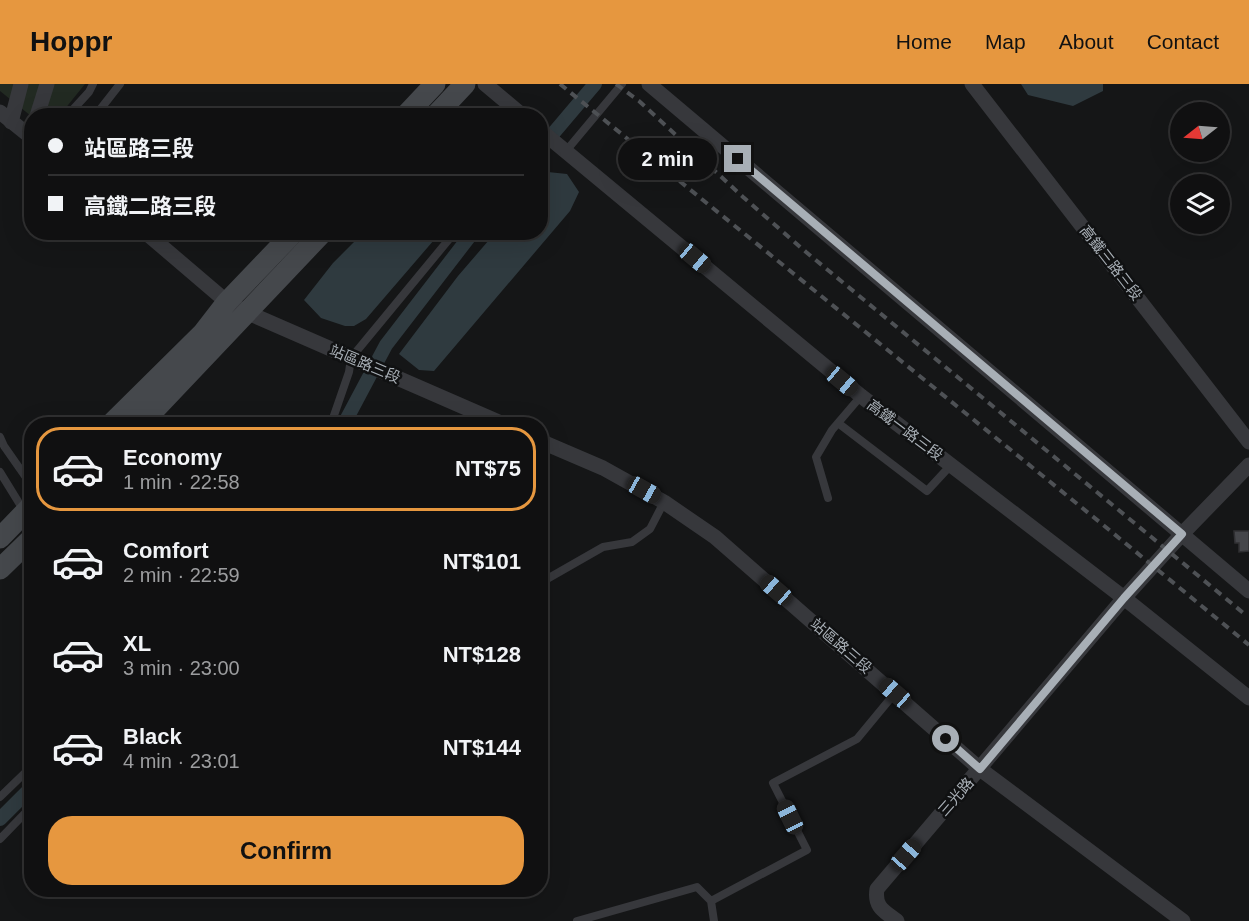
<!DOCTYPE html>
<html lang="en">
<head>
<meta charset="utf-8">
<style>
	body { margin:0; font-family:Arial,"Noto Sans TC",sans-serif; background:#1e1e1f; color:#f1f3f6; height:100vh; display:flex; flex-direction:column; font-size:22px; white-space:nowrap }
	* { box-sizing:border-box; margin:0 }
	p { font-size:20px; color:#9c9d9f }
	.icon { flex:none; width:33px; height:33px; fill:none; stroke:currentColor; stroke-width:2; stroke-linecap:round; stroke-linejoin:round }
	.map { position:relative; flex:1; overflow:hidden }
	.details { position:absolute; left:24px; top:333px; width:524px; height:480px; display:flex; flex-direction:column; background:#101011; border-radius:24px; box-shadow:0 6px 24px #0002,0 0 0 2px #303031 }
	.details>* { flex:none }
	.guide { position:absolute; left:24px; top:24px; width:524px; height:132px; border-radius:24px; box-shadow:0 6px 24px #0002,0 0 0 2px #303031; display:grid; align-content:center; height:132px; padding:0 24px; background:#101011 }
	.needle { width:39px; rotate:253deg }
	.fabs { position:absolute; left:1170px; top:18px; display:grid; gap:12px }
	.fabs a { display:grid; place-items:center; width:60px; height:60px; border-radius:50%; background:#101011; box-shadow:0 6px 24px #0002,0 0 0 2px #303031; font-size:30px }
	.end { position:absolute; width:27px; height:27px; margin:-14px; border:8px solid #a8afb6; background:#111; box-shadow:0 0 0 3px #111 }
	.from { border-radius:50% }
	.bubble { position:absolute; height:42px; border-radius:21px; background:#101011; box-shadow:0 6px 24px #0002,0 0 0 2px #303031; font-size:20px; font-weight:700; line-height:42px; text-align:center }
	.car { position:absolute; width:18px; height:36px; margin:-18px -9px; border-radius:8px; box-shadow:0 0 4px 2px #0007; background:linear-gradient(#222 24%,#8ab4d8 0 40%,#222 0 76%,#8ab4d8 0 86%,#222 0) }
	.guide b { display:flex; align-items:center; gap:21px; height:57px; font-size:22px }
	.guide b+b { border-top:2px solid #303031 }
	.guide i { width:15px; height:15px; background:#f1f3f6 }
	ul { padding:10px 0 0; list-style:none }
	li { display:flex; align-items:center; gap:18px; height:84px; margin:0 12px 9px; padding:0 12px; border:3px solid transparent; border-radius:24px }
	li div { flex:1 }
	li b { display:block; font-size:22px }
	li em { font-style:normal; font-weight:700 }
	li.current { border-color:#e6973f }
	li>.icon { width:54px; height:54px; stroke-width:1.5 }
	.primary-button { display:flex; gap:12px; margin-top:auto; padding:12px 24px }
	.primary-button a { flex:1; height:69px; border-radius:24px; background:#e6973f; color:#111; font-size:24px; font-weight:700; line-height:69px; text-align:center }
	header { display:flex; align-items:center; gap:36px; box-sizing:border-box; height:84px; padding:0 30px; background:#e6973f; color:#111 }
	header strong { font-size:28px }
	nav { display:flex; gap:33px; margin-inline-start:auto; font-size:21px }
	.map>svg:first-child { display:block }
	.green { fill:#222a22 }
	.water { fill:#2f3a3f }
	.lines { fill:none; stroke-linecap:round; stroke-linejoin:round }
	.canal { stroke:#2f3a3f; stroke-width:14 }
	.building { fill:#45464a; stroke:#303033; stroke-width:1.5 }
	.lane { stroke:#37383c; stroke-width:8 }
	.street { stroke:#37383c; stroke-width:15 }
	.secondary { stroke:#45484c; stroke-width:21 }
	.rail { stroke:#4e5155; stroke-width:4; stroke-dasharray:8 6; stroke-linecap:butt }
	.route { stroke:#a8afb6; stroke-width:8 }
	.labels { text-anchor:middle; stroke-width:5; stroke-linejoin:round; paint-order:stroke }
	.street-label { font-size:15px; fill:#a8afb6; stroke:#101112 }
</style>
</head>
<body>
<header>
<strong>Hoppr</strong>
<nav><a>Home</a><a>Map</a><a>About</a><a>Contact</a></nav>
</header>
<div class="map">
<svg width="1249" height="837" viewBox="0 0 1249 837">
	<rect width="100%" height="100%" fill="#151617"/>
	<path class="green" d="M0 0H85L60 31 31 32 0 7Z"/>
	<path class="water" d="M1021 0H1103V7L1073 22 1028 11Z
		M548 88 567 90 579 108 570 127 434 287 419 286 399 270 458 192 495 149 540 148V97Z
		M364 148 440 149 366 235 354 242H345L321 234 304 216 333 179Z"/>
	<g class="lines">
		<path class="canal" d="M540 65 595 0
			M344 340 386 261 473 148
			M0 735 32 703"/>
	</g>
	<path class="building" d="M1234 447H1249V467L1239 468V459H1235Z"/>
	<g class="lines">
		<path class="lane" d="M67 32 89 8 93 0
			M95 32 120 0
			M566 67 622 0
			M838 339 927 407 951 381
			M331 340 349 288 351 274 455 148
			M0 353 4 362 32 402
			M0 388 24 427
			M828 414 816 373 832 346 861 312
			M540 499 603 463 632 458 650 445 664 418
			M0 713 32 682
			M0 755 32 722
			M711 817 807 766 773 699 857 655 895 609
			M711 817 714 837
			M577 837 697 803 711 817"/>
		<path class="street" d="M485 0 523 32
			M649 0 1249 507
			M972 0 1249 358
			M0 28 32 54
			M37 32 47 0
			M11 38 21 0
			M540 46 861 312 1124 514 1249 614
			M145 148 227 218 246 228 503 340
			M540 357 603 384 664 418 715 453 980 685 1183 837
			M897 837C884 827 874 823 877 805L1124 514 1182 450 1249 381"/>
		<path class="secondary" d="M405 32 435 0
			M435 32 465 0
			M111 340 203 249 227 218 294 148
			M141 340 323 148
			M0 454 32 421
			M0 485 32 454"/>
		<path class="rail" d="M560 0 1102 440 1249 561
			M616 0 639 17 743 113 806 168 1247 532"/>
	</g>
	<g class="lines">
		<path class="route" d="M738 75 1182 450 1124 514 980 685 946 655"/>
	</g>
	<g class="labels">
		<g class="street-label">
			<text transform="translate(1111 179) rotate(52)" y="5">高鐵三路三段</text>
			<text transform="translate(365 280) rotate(23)" y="5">站區路三段</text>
			<text transform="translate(905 346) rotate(37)" y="5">高鐵一路三段</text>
			<text transform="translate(841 562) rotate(41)" y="5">站區路三段</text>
			<text transform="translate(956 713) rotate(-49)" y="5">三光路</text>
		</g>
	</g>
</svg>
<div class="fabs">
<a><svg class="needle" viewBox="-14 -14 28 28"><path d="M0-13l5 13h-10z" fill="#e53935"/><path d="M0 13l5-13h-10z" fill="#9c9d9f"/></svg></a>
<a><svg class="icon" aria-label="layers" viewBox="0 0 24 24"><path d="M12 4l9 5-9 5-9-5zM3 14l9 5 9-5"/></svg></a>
</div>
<i class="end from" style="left:946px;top:655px"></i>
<i class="end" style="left:738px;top:75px"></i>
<div class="bubble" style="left:618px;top:54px;width:99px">2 min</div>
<i class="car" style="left:695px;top:174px;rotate:130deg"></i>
<i class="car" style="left:842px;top:297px;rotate:130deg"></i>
<i class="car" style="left:644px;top:406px;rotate:119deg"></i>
<i class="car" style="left:776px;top:506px;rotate:311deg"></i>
<i class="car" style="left:895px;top:609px;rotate:311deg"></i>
<i class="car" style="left:790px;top:733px;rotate:334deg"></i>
<i class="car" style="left:906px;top:771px;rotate:41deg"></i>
<div class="guide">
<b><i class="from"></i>站區路三段</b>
<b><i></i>高鐵二路三段</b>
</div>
<section class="details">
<ul>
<li class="current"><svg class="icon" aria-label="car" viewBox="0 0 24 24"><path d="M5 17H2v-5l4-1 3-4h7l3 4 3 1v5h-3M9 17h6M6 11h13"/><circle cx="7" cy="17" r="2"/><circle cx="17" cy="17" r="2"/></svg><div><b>Economy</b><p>1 min · 22:58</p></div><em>NT$75</em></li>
<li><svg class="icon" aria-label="car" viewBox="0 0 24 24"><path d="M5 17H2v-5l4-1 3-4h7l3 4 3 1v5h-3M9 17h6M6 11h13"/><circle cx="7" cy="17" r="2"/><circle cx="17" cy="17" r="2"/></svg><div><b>Comfort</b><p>2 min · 22:59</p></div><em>NT$101</em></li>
<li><svg class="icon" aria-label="car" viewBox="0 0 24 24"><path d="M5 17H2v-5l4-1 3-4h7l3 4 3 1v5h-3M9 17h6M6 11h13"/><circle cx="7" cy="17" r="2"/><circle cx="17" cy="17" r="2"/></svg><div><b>XL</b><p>3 min · 23:00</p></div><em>NT$128</em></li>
<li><svg class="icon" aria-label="car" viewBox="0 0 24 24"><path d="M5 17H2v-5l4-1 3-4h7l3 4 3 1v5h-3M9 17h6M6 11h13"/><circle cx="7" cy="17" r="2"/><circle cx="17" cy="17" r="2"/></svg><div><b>Black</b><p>4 min · 23:01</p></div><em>NT$144</em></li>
</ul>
<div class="primary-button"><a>Confirm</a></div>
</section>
</div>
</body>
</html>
